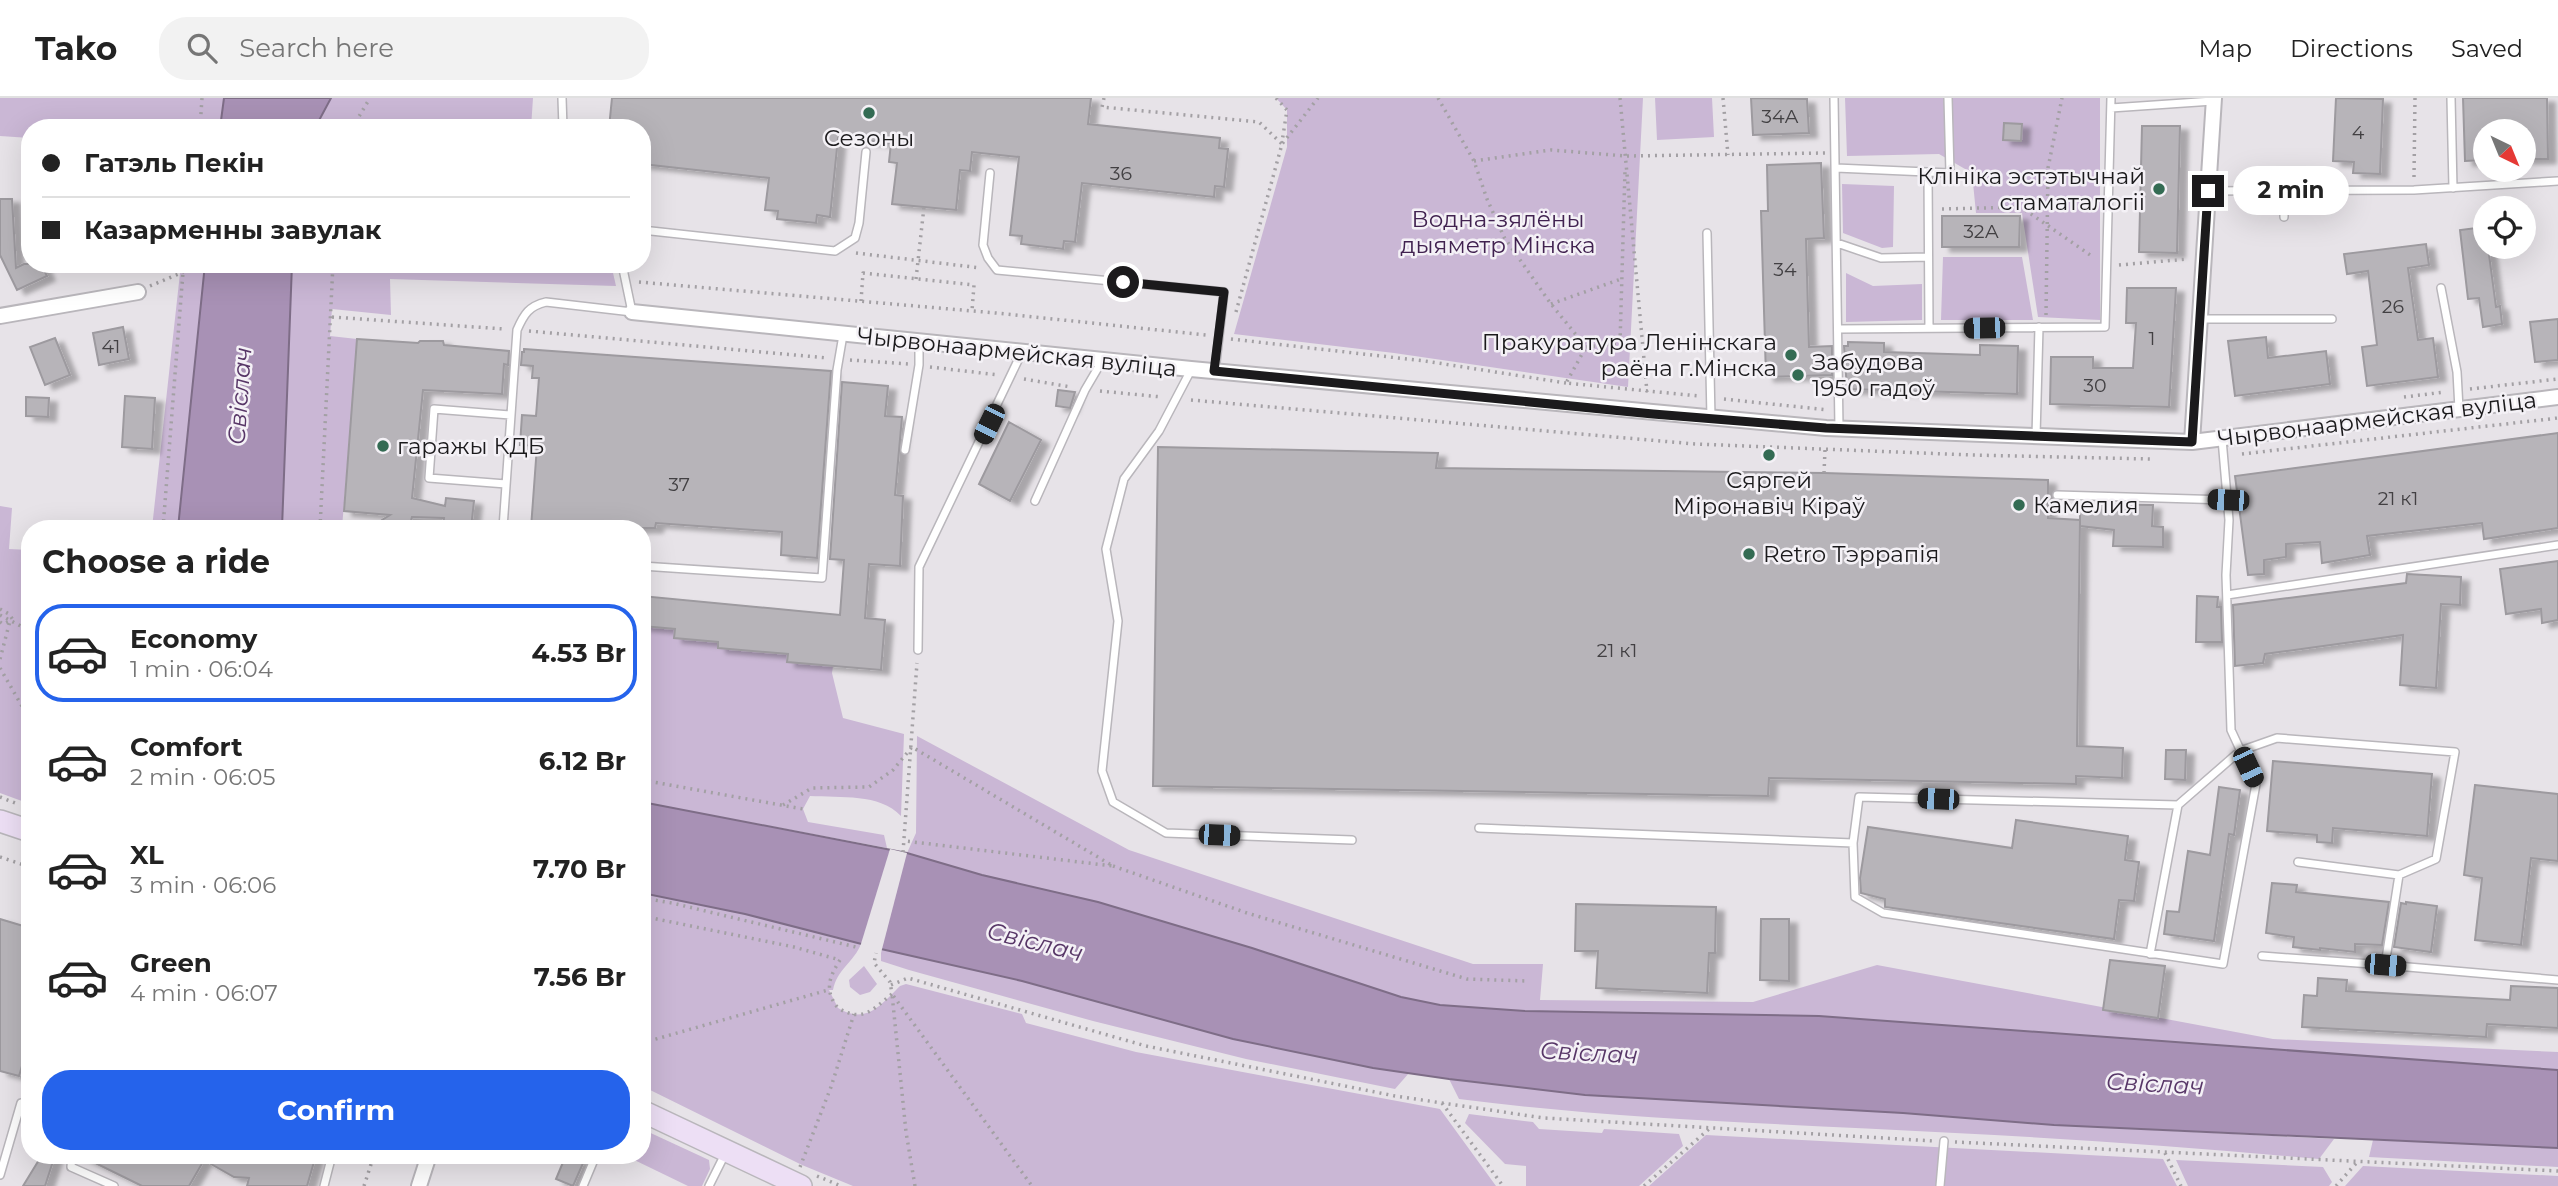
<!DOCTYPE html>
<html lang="en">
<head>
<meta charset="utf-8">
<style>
	body { margin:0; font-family:Montserrat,sans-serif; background:#f2f2f2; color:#222; height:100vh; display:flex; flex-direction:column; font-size:26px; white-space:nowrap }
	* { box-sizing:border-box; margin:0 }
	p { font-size:23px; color:#767676 }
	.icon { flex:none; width:38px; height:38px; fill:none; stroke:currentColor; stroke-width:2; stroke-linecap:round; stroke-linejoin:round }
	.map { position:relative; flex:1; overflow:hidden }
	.sheet { position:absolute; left:21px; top:422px; width:630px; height:644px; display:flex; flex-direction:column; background:#fff; border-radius:28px; box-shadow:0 7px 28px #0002 }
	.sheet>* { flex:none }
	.hud { position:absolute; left:21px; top:21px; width:630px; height:154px; border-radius:28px; box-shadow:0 7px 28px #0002; display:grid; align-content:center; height:154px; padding:0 21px; background:#fff }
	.needle { width:46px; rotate:137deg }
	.fabs { position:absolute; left:2473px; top:21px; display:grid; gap:14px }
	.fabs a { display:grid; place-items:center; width:63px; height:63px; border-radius:50%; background:#fff; box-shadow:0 7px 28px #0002; font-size:35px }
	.end { position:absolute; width:32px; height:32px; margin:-16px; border:9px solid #1b1a1c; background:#fff; box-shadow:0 0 0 4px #fff }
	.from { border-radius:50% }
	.bubble { position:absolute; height:49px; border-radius:24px; background:#fff; box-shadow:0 7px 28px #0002; font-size:23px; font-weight:700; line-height:49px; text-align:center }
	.car { position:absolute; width:21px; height:42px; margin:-21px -10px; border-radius:9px; box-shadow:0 0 5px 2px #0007; background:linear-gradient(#222 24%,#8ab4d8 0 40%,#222 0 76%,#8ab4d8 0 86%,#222 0) }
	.hud b { display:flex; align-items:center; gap:24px; height:66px; font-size:26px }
	.hud b+b { border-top:2px solid #e0e0e0 }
	.hud i { width:18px; height:18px; background:#222 }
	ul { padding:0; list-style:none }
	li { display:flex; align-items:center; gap:21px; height:98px; margin:0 14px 10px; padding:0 7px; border:4px solid transparent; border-radius:28px }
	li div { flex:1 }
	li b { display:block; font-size:26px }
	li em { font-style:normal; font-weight:700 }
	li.current { border-color:#2563eb }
	li>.icon { width:63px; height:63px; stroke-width:1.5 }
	h2 { padding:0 21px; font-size:32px; line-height:84px }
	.action { display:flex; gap:14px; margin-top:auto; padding:14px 21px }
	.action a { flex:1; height:80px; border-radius:28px; background:#2563eb; color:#fff; font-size:28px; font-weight:700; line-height:80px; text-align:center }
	header { display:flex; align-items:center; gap:42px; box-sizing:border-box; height:98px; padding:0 35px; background:#fff; border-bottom:2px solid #e0e0e0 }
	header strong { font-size:33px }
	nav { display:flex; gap:38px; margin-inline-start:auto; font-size:24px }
	.search { width:490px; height:63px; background:#f2f2f2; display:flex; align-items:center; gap:18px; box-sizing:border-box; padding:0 24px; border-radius:28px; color:#767676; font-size:26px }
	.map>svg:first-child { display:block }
	.green { fill:#cab7d5 }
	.water { fill:#a891b5; stroke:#7e6d87; stroke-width:2 }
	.pier { fill:#e7e3e8 }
	.building { fill:#b7b4b9; stroke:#9d9a9f; stroke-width:2; filter:url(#shadow) }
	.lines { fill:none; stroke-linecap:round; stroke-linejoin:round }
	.lane-casing { stroke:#b9b6bb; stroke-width:10 }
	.street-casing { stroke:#b9b6bb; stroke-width:18 }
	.secondary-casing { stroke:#b9b6bb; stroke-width:24 }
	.path { stroke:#a3a0a4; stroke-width:3.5; stroke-dasharray:2 5; stroke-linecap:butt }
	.lane { stroke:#fff; stroke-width:7 }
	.street { stroke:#fff; stroke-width:14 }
	.secondary { stroke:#eddff5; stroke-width:21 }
	.route { stroke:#1b1a1c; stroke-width:9 }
	.poi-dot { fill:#336b53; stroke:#f4f1f6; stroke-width:2.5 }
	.labels { text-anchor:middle; stroke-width:5; stroke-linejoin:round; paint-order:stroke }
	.number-label { font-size:19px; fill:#424043 }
	.poi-label { font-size:23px; fill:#1b1a1c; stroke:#f4f1f6; text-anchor:start }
	.park-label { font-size:23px; fill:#412250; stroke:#f4f1f6 }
	.street-label { font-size:23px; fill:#1b1a1c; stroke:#f4f1f6 }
	.water-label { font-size:24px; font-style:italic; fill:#573667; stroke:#f4f1f6 }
</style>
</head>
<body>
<header>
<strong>Tako</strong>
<div class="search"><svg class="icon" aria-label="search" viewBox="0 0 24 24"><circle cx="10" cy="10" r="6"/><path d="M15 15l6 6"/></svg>Search here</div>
<nav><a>Map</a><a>Directions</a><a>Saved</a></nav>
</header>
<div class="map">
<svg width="2558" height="1088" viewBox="0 0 2558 1088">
	<defs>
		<filter id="shadow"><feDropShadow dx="8" dy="4.5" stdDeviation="2" flood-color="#0004"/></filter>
	</defs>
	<rect width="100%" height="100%" fill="#e7e3e8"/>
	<path class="green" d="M0 0H224L220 30H30V40L0 38Z
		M331 0H533L531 30H315Z
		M1276 0H1643L1628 289 1394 255 1234 236 1287 49V12Z
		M1655 0H1712L1714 39 1657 42Z
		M1845 0H2100V222L2038 219 2022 115H1976L1972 75 1939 56 1847 58Z
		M1842 86 1894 88 1893 149 1882 150 1843 135Z
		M1943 159H2022L2033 222H1941Z
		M181 166H205L178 430H152Z
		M292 166H611L616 188 390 181 391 217 332 211 330 238 357 241 342 430H282Z
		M1846 175 1873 188 1922 186V222L1846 224Z
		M0 408 12 410 9 451 30 452V706L0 695Z
		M642 528 675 531V540L718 544V550L788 556 787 564 833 568 832 575 843 620 904 636 901 718C879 695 841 700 810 698L803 711 808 724 884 737 887 750 642 704Z
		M917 638 1129 752 1473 866H1543L1540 902 1753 904 1877 867 2273 941 2558 954V972L1819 918 1525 913 1440 907 1401 899 1252 850 1098 804 982 777 907 755 916 735Z
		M642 795 745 816 861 846C854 864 837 871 833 892H829L838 910C866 927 881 907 900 888L906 886 1022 916 1026 925 1136 954 1440 1011 1496 1088H853L802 1067 642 988Z
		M881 851C927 862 974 871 1021 883 1150 915 1277 957 1409 975L1395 991 1246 961 1093 923 909 872 881 863Z
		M864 868 877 886 870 894 860 897 850 889 849 882Z
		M1449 981 1585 997 1903 1015 2054 1027 2334 1041 2319 1061C2198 1050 2077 1041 1955 1035 1790 1026 1624 1022 1459 1001Z
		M1469 1016 1533 1024 1539 1031 1602 1035 1604 1031 1679 1036 1683 1048 1639 1088H1526V1068L1505 1066 1465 1025Z
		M642 1031 709 1062 710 1071 702 1088H688L624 1057H642Z
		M1706 1037 2163 1061 2177 1088H1649Z
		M2373 1042 2558 1050V1069L2369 1059Z
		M2176 1062 2323 1069 2332 1084 2329 1088H2188Z
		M2363 1068 2558 1078V1088H2345Z"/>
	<path class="water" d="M224 0H331L315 30H220Z
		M205 166H292L282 430H178Z
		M642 704 907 755 982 777 1098 804 1252 850 1401 899 1440 907 1525 913 1819 918 2558 972V1050L2054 1027 1903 1015 1585 997 1449 981 1373 970 1233 941 1022 883 881 851 745 816 642 795Z"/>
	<path class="pier" d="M890 751 907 755 881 855 860 849Z"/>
	<path class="building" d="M612 0H1091L1088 26 1220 40 1219 50 1228 51 1224 89 1215 88 1214 99 1082 85 1075 144 1064 143 1063 151 1021 146 1022 138 1010 137 1019 59 972 54 970 73 960 72 956 112 892 106 897 65 889 64 891 45 838 40 830 119 817 117 816 125 777 121 778 113 765 112 769 80 642 66V30H609Z
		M1751 0 1807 1 1809 35 1753 37Z
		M2336 0 2383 1 2380 76 2353 75 2354 64 2333 63Z
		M2463 0H2547L2548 61H2524V33H2485V62L2465 63Z
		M2004 25 2022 26 2021 43 2003 42Z
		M2142 28H2180L2177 155 2139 154Z
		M1821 65 1824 140 1806 141 1809 249 1832 248V277L1766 279 1761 113H1768L1767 67Z
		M0 101H12L16 170 24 166H41L47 178 17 192 0 157Z
		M1942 118H2020L2019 149H1942Z
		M2485 129V149H2488L2496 209 2500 208 2502 226 2483 229 2479 200 2468 201 2460 132Z
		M2426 146 2429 167 2408 170 2418 242 2433 240 2438 279 2367 288 2362 249 2377 247 2368 173 2347 176 2344 156Z
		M2127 190H2176L2169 309 2050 306 2051 259H2093V270H2133L2136 225H2126Z
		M2558 221V262L2535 264 2530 224Z
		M123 229 129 261 99 267 93 235Z
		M2266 239 2268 260 2326 253 2330 286 2235 298 2228 243Z
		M55 240 70 277 45 287 30 249Z
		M357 241 418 245 420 243H443L444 247 509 253 508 267 504 266 502 296 423 292 412 400 445 408 446 400 474 403 471 430H443L444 420 412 419 409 430H369L390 417 344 413Z
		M1848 244 1884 245V254L1980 257V247L2018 248 2017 296 1847 291 1844 248H1848Z
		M524 251 831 273 817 460 781 457 782 434 656 425 655 430H531L537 348 520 347 522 317 536 318 539 280H532L533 268 521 267 522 254H524Z
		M842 284 888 288 885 318 902 319 895 397 903 398 900 468 869 466 865 520 885 522 881 572 787 564 788 556 718 550V544L674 540 675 531 642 528V498L840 517 844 462 830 461Z
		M1058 292 1075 294 1070 310 1056 308Z
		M125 298 155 300 152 351 122 349Z
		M26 299 49 300 48 319 26 318Z
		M1009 324 1041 342 1010 403 979 386Z
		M2558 335V430L2484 441 2482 425 2367 438 2370 457 2322 465 2320 444 2286 446V459L2264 462V476L2248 477 2235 378Z
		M1158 349 1438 355 1436 370 1824 375 2048 382V420L2080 422 2077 648 2123 650 2122 680 2076 678V686L1769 680 1768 698 1153 688Z
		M2080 406 2153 407 2152 428 2163 429V449L2113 448 2114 432 2080 428Z
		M2558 463V522L2542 525 2541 511 2506 516 2500 471Z
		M2407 476 2461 479 2460 507 2441 506 2436 590 2400 587 2403 537 2265 556 2263 565 2235 568 2233 507 2406 485Z
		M2197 498 2218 499 2217 509H2221L2222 544H2196Z
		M2166 652H2186L2185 682 2165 681Z
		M2273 663 2432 676 2427 738 2333 730 2332 745 2317 744V737L2267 733Z
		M2475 687 2558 696V763L2531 760 2521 847 2475 842 2482 780 2464 777Z
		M2219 689 2240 692 2234 737 2229 736 2214 843 2164 836 2167 813 2179 814 2188 753 2210 757Z
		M2016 722 2128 738 2125 762 2139 764 2134 803 2119 802 2114 841 1885 809V801L1861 795 1860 780 1868 729 2012 750Z
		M2272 785 2297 787 2296 794 2389 804 2382 847 2355 846V854L2320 850V852L2293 849 2294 839 2266 835Z
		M2406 804 2437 808 2431 854 2394 849 2401 805 2406 806Z
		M1576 806 1716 809 1715 855H1709L1707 895 1596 890 1598 853H1575Z
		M0 821 30 830V941L19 978 0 973Z
		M1761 821H1789V883L1760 882Z
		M2110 862 2165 868 2158 920 2103 912Z
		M2318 880 2347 882 2346 893 2510 902 2511 888 2558 890V930L2487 926 2486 939 2302 929 2304 897 2317 898Z
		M42 1057H55L45 1088H23Z
		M79 1057H316L307 1088H247L249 1080 234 1079 204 1062 189 1088H142Z
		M566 1057 584 1063 573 1088 556 1081Z"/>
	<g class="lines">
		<defs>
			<path id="lane" d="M562 0 563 30
				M1834 0 1839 330
				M2451 0 2453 90
				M2111 10 2213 3
				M1836 70 1950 75 1948 0
				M1928 74 1929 230
				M990 75 983 147 988 160 997 172 1224 194 1215 273
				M2208 93 2414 92 2558 83
				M2284 93V119
				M642 132 835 153 855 140 859 125 866 54
				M1707 135 1711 320
				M1837 145 1881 160 1928 159
				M2441 190 2457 274 2459 311
				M2200 221H2332
				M1838 231 2105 229 2111 0
				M1191 272 1159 333 1124 381 1106 451 1118 523 1102 673 1113 704 1166 735 1352 742
				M2036 338 2039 229
				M905 352 919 267V245
				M506 386 429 380 434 311 511 317
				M2057 397 2228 402
				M1035 403 1085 292 1102 263
				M503 430 517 232C524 216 529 208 546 204L632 214 622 166
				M642 468 822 480 837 272 843 237
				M2227 497 2558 447
				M918 552 919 469 1022 254
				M1479 730 1853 745 1855 799 1883 815 2223 866 2256 686 2231 632 2226 477 2229 422 2222 341
				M1853 745 1859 699 2178 707 2240 653 2277 640 2455 654 2436 761 2399 777 2385 867 2262 858
				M2298 764 2399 777
				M2150 856 2178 707
				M2385 867 2558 882
				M72 1057 71 1069 114 1088
				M0 1077 21 1005
				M324 1088 332 1057
				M583 1088 596 1057
				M709 1088 726 1054
				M1940 1088 1944 1043"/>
			<path id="street" d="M632 214 1191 271 1826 330 2192 344 2558 299
				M0 218 138 194
				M2192 344 2214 0
				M419 1088 429 1057"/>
			<path id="secondary" d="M0 723 30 733
				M642 1013 801 1088"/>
		</defs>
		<use href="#lane" class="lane-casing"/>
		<use href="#street" class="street-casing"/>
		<use href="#secondary" class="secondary-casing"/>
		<path class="path" d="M1104 0 1102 9 1259 24 1282 46
			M1276 0 1287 12 1282 44
			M1438 0 1474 63 1487 101 1504 139 1551 206 1586 249 1566 285 1699 298
			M1620 0 1647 294
			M1723 0 1728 57
			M200 30 202 0
			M352 30 370 0
			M1474 63 1551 52 1626 58 1825 55
			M2414 79 2415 0
			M1942 111 2021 109 2093 159
			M856 155 981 170
			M2119 167 2188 161
			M916 181 924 109
			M639 184 996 215 1206 237
			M150 188 183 174 184 166
			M861 203 863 175 974 187 972 213
			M1551 206 1621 181
			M1236 214 1282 46 1318 0
			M2046 217 2048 70 2062 0
			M332 219 504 231
			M529 233 828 260
			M1231 241 1425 263 1566 285
			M1586 249 1620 245 1625 72
			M850 262 909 266
			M930 269 999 277
			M1024 281 1071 289
			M2470 291 2558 281
			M1100 293 1162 299
			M2404 299 2445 294
			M1724 301 1828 312
			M1191 302 1695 346 1972 357 2150 361
			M2242 356 2558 320
			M1824 375 1825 352
			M163 430 183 174
			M320 430 333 166
			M0 511 9 516 15 525
			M0 517 30 533
			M0 524 3 526 10 523
			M0 561 10 523
			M0 570 30 622
			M642 682 803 711
			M0 699 18 706
			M783 707 812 690 869 689 893 672 912 649 1113 768 905 743
			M903 754 917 565
			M0 759 30 769
			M1113 768 1247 815 1467 881 1528 883
			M642 800 672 805 860 850
			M642 818 794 849 840 862C829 879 824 893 838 910 863 925 872 912 892 896L890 884 874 865 876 855
			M891 887 908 880 1146 948 1395 998 1544 1020 1934 1043
			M642 945 828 892
			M1442 1005 1503 1088
			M1955 1044 2558 1073
			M2165 1055 2181 1088
			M800 1069 831 989 854 916
			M817 1078 841 1088
			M364 1088 374 1057
			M915 1088 906 1034 892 896 1032 1088
			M1644 1088 1709 1031
			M2336 1088 2359 1062"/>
		<use href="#lane" class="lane"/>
		<use href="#street" class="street"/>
		<use href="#secondary" class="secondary"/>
	</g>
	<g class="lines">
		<path class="route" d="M1123 184 1224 194 1214 273 1653 316 1826 330 2192 344 2208 93"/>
	</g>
	<g class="poi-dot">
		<circle cx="869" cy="15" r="7"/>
		<circle cx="2159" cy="91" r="7"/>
		<circle cx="1791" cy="257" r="7"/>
		<circle cx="1798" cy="277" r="7"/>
		<circle cx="383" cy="348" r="7"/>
		<circle cx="1769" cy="357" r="7"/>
		<circle cx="2019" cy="407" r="7"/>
		<circle cx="1749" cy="456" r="7"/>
	</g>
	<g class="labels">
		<g class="number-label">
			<text x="1780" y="25">34А</text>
			<text x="2358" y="41">4</text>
			<text x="1121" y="82">36</text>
			<text x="1981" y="140">32А</text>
			<text x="1785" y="178">34</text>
			<text x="2393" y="215">26</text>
			<text x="2152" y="247">1</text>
			<text x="111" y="255">41</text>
			<text x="2095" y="294">30</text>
			<text x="679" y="393">37</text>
			<text x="2398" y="407">21 к1</text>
			<text x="1617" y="559">21 к1</text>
		</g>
		<g class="poi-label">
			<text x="869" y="48" text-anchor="middle">Сезоны</text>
			<text x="2145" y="86" text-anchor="end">Клініка эстэтычнай<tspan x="2145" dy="26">стаматалогіі</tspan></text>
			<text x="1777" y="252" text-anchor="end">Пракуратура Ленінскага<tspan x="1777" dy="26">раёна г.Мінска</tspan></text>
			<text x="1812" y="272">Забудова<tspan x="1812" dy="26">1950 гадоў</tspan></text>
			<text x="397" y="356">гаражы КДБ</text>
			<text x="1769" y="390" text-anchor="middle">Сяргей<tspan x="1769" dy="26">Міронавіч Кіраў</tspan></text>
			<text x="2033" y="415">Камелия</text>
			<text x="1763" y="464">Retro Тэррапія</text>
		</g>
		<g class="park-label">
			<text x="1498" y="129">Водна-зялёны<tspan x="1498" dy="26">дыяметр Мінска</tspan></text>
		</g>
		<g class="street-label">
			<text transform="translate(1017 254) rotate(6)" y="8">Чырвонаармейская вуліца</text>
			<text transform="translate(2377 321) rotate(-7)" y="8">Чырвонаармейская вуліца</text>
		</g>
		<g class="water-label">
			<text transform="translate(240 298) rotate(-86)" y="8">Свіслач</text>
			<text transform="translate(1035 844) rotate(14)" y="8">Свіслач</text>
			<text transform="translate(1589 955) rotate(3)" y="8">Свіслач</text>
			<text transform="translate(2155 986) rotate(3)" y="8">Свіслач</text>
		</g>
	</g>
</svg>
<div class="fabs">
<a><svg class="needle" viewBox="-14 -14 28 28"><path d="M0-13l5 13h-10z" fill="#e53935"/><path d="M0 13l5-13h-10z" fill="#767676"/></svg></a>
<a><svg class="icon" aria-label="locate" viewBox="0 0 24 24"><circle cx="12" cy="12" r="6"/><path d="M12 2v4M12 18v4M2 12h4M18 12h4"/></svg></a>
</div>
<i class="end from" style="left:1123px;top:184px"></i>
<i class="end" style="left:2208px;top:93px"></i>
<div class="bubble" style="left:2233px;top:68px;width:116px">2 min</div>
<i class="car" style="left:1984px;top:230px;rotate:269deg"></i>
<i class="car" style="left:989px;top:326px;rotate:206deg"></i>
<i class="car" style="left:2228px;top:402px;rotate:272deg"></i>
<i class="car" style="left:2248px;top:669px;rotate:155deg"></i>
<i class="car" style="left:1938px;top:701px;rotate:272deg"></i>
<i class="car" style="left:1219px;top:737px;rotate:92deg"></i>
<i class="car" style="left:2385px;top:867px;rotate:95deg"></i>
<div class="hud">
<b><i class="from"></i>Гатэль Пекін</b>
<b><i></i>Казарменны завулак</b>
</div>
<section class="sheet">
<h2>Choose a ride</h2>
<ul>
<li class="current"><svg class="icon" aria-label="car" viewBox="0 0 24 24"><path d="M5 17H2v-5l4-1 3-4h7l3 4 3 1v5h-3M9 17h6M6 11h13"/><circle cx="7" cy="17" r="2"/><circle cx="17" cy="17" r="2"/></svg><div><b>Economy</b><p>1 min · 06:04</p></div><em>4.53 Br</em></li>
<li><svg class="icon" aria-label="car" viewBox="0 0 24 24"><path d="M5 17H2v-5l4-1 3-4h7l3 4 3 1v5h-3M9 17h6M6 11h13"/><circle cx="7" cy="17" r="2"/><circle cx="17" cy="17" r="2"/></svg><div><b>Comfort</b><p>2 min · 06:05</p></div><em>6.12 Br</em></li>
<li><svg class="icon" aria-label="car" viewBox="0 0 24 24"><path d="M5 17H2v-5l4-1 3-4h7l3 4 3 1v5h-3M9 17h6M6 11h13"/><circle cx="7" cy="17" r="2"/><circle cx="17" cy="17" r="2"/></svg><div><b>XL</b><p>3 min · 06:06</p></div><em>7.70 Br</em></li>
<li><svg class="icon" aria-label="car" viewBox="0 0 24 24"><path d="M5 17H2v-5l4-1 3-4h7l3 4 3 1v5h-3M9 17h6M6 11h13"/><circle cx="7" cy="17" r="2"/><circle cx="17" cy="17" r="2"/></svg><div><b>Green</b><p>4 min · 06:07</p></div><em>7.56 Br</em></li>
</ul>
<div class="action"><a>Confirm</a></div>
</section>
</div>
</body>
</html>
